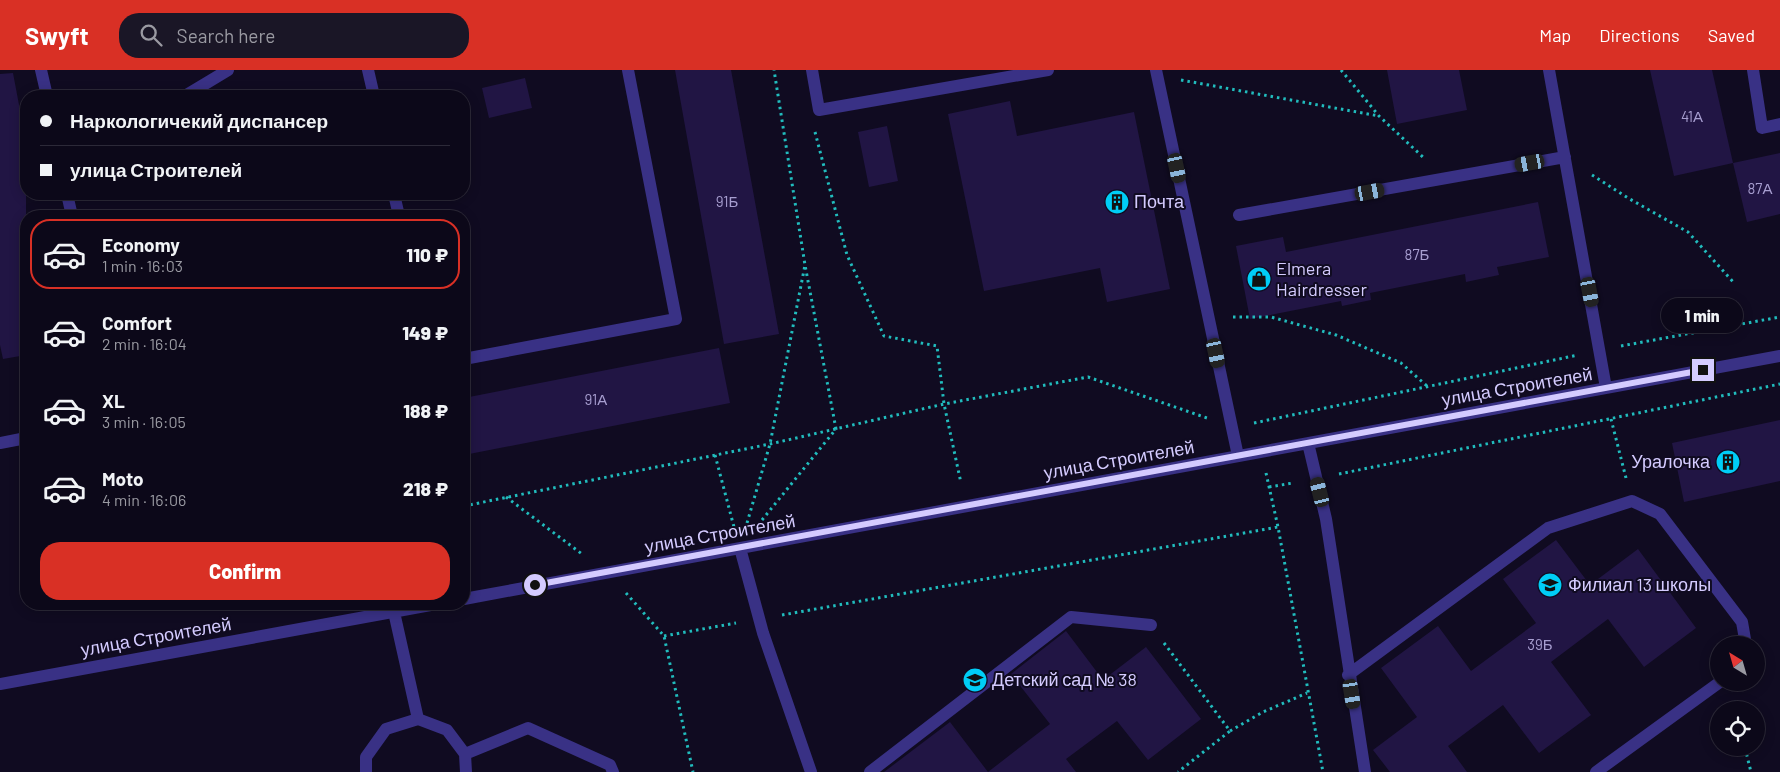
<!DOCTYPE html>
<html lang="en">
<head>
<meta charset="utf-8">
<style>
	body { margin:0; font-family:Barlow,sans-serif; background:#1a1626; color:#f1f3f6; height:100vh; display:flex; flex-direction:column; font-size:19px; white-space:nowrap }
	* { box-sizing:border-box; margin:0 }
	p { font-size:16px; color:#9a9aa2 }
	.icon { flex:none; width:28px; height:28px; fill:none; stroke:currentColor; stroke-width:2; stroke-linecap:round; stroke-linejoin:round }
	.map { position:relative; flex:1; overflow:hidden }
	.drawer { position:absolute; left:20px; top:140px; width:450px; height:400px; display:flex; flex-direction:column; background:#0c0819; border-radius:20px; box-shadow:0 2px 12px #0003,0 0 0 1px #2c2938 }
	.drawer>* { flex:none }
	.hud { position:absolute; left:20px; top:20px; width:450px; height:110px; border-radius:20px; box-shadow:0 2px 12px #0003,0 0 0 1px #2c2938; display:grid; align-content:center; height:110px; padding:0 20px; background:#0c0819 }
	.needle { width:32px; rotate:323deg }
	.tools { position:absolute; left:1710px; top:566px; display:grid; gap:10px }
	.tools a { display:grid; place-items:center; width:55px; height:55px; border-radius:50%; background:#0c0819; box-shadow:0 2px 12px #0003,0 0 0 1px #2c2938; font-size:25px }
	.end { position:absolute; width:22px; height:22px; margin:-11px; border:6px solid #d4cbff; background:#111; box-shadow:0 0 0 2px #111 }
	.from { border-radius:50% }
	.bubble { position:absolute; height:35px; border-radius:18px; background:#0c0819; box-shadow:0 2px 12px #0003,0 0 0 1px #2c2938; font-size:16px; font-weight:800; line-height:35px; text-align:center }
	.car { position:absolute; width:15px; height:30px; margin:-15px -8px; border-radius:6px; box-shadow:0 0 4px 1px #0007; background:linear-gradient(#222 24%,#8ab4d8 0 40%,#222 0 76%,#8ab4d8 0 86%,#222 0) }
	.hud b { display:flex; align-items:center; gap:18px; height:48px; font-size:19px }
	.hud b+b { border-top:1px solid #2c2938 }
	.hud i { width:12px; height:12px; background:#f1f3f6 }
	ul { padding:9px 0 0; list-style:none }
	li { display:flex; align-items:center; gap:15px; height:70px; margin:0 10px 8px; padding:0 10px; border:2px solid transparent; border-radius:20px }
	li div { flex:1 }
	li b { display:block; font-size:19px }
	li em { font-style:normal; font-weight:800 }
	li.current { border-color:#d93025 }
	li>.icon { width:45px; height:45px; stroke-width:1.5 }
	.button { display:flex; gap:10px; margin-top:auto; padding:10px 20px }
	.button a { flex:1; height:58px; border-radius:20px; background:#d93025; color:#fff; font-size:20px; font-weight:800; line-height:58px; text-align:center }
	header { display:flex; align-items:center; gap:30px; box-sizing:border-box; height:70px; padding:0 25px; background:#d93025; color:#fff }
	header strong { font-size:24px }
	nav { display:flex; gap:28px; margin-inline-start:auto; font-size:18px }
	.search { width:350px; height:45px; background:#1a1626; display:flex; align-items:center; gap:12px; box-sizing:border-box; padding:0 18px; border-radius:20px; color:#9a9aa2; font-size:19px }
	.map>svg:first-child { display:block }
	.building { fill:#211544 }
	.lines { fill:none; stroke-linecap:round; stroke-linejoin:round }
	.path { stroke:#21bcbd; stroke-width:3; stroke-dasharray:2.5 4; stroke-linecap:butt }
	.minor { stroke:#393185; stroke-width:12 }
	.route { stroke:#d4cbff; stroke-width:6 }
	.labels { text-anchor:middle; stroke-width:4; stroke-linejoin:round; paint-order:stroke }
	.number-label { font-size:15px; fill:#a79ed0 }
	.poi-label { font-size:18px; fill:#d4cbff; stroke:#100b21; text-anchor:start }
	.street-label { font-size:18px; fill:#d4cbff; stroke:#100b21 }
</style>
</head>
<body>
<header>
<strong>Swyft</strong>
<div class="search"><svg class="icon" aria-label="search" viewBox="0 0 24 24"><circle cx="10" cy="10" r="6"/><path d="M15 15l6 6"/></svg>Search here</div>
<nav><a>Map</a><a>Directions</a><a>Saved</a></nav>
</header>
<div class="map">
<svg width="1780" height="702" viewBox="0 0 1780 702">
	<rect width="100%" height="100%" fill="#100b21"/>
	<path class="building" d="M675 0H731L779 264 724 274Z
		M1387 0H1459L1467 40 1397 54Z
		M1650 0H1712L1733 93 1674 106Z
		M13 3 26 72V285L3 289 0 275V4Z
		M525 8 532 38 489 48 482 18Z
		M1010 31 1017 66 1134 42 1170 219 1107 232 1100 198 984 221 948 44Z
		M887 56 898 111 869 117 858 62Z
		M1780 83V144L1747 152 1733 93Z
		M1538 132 1549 187 1497 197 1499 205 1466 212 1465 204 1370 223 1371 230 1342 236 1341 231 1250 249 1236 176 1283 167 1286 182Z
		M719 278 730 333 464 385V328Z
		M1780 350V411L1684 432 1672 373Z
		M1556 470 1590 515 1638 479 1696 558 1644 597 1608 549 1551 592 1591 645 1539 683 1503 635 1448 676 1467 702H1390L1373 680 1417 647 1381 598 1438 556 1471 601 1536 553 1503 509Z
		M1066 561 1103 610 1146 577 1201 649 1148 690 1117 651 1066 689 1076 702H884L950 652 988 702 1050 654 1011 604Z"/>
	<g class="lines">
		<path class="path" d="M1341 0 1379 46 1425 89
			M1181 10 1379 46
			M815 62 847 185 884 266 937 276 944 334 961 413
			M1592 105 1628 128 1688 162 1735 214
			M1233 247H1271L1336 265 1401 293 1427 316
			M1621 276 1780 247
			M1611 349 1626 408
			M1254 353 1578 285
			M715 385 734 457
			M1266 403 1278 457 1323 702
			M1339 404 1780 314
			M1269 417 1293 413
			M506 427 582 484
			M464 436 770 374 944 334 1088 307 1207 348
			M762 450 836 359 805 195 774 0
			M747 453 770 374 805 195
			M626 523 664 566 693 702
			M782 545 1278 457
			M664 566 736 553
			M1164 573 1230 661 1178 702
			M1734 631 1736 640
			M1230 661 1263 642 1307 623
			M1745 678 1751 702"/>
		<path class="minor" d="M41 0 47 26
			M368 0 374 26
			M812 0 819 40 1048 0
			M1156 0 1238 386
			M1549 0 1606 318
			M1753 0 1762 58 1780 54
			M185 26 228 0
			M67 124 72 146
			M394 124 399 146
			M1239 145 1565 87
			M464 289 676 249 628 0
			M0 373 26 368
			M1308 373 1326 449 1365 702
			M740 478 763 563 811 702
			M464 529 1780 286
			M394 542 418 649
			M1348 605 1548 458 1632 431 1660 444 1742 552 1746 575
			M0 614 436 534
			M465 684 528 658 610 695 613 702
			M366 702V687L386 659 418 649 447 660 465 684 466 702
			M870 702 1071 547 1151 555
			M1596 702 1720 612"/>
	</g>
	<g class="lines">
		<path class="route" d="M535 515 1703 300"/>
	</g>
	<defs>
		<symbol id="building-disc" viewBox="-11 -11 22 22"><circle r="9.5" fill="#00cdf6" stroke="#100b21"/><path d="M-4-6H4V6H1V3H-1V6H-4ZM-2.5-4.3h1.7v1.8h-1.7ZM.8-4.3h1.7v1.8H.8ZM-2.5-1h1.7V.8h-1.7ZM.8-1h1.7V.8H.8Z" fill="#111"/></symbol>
		<symbol id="shop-disc" viewBox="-11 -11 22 22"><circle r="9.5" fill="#00cdf6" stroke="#100b21"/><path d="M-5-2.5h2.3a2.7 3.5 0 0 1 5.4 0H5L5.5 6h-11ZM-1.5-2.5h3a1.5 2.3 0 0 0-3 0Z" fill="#111"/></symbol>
		<symbol id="school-disc" viewBox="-11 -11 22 22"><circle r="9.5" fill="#00cdf6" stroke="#100b21"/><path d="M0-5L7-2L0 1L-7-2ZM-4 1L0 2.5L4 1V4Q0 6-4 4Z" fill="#111"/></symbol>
	</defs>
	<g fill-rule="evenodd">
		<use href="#building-disc" x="1103" y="118" width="28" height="28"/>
		<use href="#shop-disc" x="1245" y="195" width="28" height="28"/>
		<use href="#building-disc" x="1714" y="378" width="28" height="28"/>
		<use href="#school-disc" x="1536" y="501" width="28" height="28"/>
		<use href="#school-disc" x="961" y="596" width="28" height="28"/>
	</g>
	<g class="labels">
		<g class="number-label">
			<text x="1692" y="52">41А</text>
			<text x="1760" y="124">87А</text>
			<text x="727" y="137">91Б</text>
			<text x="1417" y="190">87Б</text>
			<text x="596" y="335">91А</text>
			<text x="1540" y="580">39Б</text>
		</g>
		<g class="poi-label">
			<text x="1134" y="138">Почта</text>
			<text x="1276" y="205">Elmera<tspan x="1276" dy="21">Hairdresser</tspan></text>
			<text x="1710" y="398" text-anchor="end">Уралочка</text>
			<text x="1568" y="521">Филиал 13 школы</text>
			<text x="992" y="616">Детский сад № 38</text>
		</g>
		<g class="street-label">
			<text transform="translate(1517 317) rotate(-10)" y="6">улица Строителей</text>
			<text transform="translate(1119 390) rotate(-10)" y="6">улица Строителей</text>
			<text transform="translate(720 464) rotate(-10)" y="6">улица Строителей</text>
			<text transform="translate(156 567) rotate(-10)" y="6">улица Строителей</text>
		</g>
	</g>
</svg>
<div class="tools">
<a><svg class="needle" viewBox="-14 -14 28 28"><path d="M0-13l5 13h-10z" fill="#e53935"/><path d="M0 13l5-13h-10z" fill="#9a9aa2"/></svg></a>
<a><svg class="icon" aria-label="locate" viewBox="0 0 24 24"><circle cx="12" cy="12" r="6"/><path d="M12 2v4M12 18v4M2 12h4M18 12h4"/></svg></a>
</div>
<i class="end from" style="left:535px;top:515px"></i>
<i class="end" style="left:1703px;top:300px"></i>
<div class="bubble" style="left:1661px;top:228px;width:82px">1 min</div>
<i class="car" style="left:1530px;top:93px;rotate:260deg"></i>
<i class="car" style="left:1177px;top:98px;rotate:168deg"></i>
<i class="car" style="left:1370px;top:122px;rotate:80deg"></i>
<i class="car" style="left:1590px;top:222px;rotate:169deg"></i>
<i class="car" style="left:1216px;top:283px;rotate:168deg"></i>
<i class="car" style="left:1320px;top:422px;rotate:346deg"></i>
<i class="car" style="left:1352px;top:624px;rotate:171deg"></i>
<div class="hud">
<b><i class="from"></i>Наркологичекий диспансер</b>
<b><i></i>улица Строителей</b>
</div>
<section class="drawer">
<ul>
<li class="current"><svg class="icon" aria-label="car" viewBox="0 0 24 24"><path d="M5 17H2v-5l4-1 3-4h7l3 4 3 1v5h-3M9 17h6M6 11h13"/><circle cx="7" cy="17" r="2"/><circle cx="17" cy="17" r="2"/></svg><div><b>Economy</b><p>1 min · 16:03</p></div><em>110 ₽</em></li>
<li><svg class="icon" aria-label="car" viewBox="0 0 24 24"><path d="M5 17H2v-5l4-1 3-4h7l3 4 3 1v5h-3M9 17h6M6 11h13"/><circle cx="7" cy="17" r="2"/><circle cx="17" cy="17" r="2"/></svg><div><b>Comfort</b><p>2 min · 16:04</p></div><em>149 ₽</em></li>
<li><svg class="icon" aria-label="car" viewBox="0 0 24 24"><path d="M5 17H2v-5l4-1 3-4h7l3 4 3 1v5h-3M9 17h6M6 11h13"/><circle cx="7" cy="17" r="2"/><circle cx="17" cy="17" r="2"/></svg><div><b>XL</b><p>3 min · 16:05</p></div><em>188 ₽</em></li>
<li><svg class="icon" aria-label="car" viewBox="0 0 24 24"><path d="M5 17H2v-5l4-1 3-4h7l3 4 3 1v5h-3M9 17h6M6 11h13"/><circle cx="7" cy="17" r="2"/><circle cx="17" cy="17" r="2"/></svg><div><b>Moto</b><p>4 min · 16:06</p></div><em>218 ₽</em></li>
</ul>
<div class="button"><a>Confirm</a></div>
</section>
</div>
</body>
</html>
